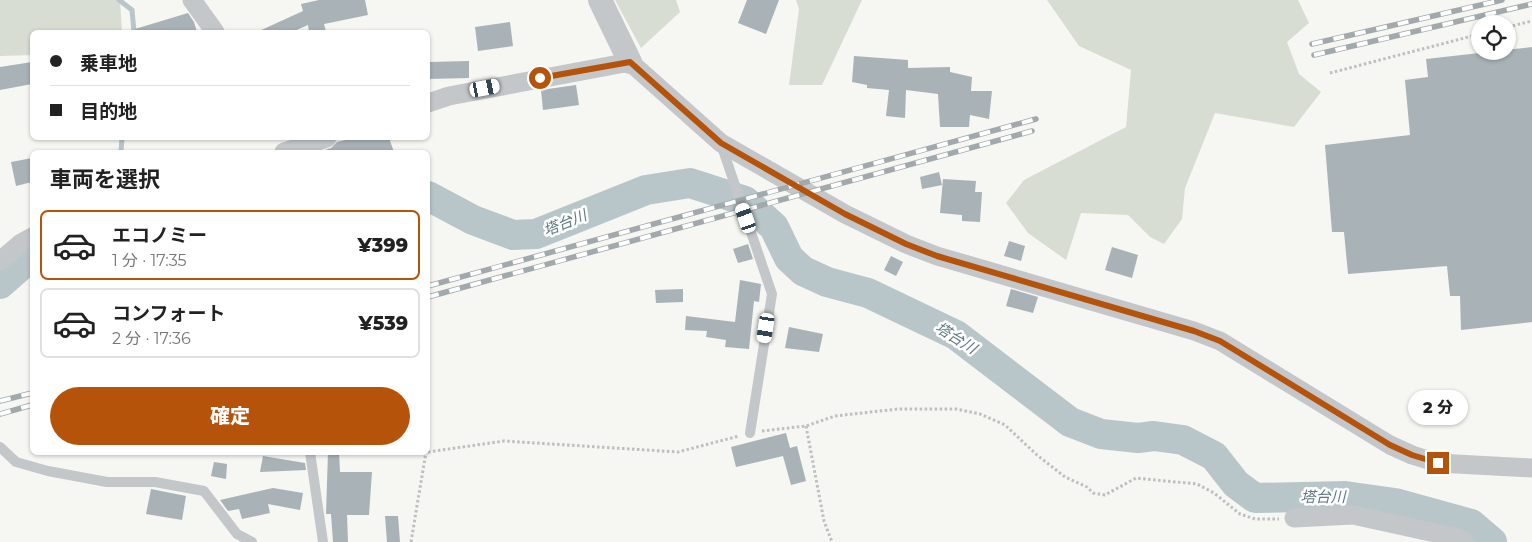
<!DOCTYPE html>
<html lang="ja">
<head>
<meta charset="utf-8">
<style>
	body { margin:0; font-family:Montserrat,"Noto Sans JP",sans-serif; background:#f6f6f6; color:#222; height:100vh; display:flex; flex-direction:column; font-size:19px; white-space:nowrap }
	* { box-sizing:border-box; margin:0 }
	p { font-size:16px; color:#767676 }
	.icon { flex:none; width:28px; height:28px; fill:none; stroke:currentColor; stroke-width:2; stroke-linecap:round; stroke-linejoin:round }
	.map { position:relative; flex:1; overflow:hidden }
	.sheet { position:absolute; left:30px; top:150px; width:400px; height:305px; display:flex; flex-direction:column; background:#fff; border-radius:8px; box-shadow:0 1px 4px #0004 }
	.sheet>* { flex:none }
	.guide { position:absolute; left:30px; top:30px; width:400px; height:110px; border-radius:8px; box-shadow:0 1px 4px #0004; display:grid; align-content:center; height:110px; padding:0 20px; background:#fff }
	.controls { position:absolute; left:1471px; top:15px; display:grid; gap:10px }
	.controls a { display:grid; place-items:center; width:45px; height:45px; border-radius:50%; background:#fff; box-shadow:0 1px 4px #0004; font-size:25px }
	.end { position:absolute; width:22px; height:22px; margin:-11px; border:6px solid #b45309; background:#fff; box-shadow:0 0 0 2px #fff }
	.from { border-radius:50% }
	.bubble { position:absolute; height:35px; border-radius:18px; background:#fff; box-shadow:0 1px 4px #0004; font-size:16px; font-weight:800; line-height:35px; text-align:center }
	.car { position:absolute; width:15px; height:30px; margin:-15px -8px; border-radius:6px; box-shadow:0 0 4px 1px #0007; background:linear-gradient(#fff 24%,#345 0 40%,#fff 0 76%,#345 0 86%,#fff 0) }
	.guide b { display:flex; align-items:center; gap:18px; height:48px; font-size:19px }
	.guide b+b { border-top:1px solid #e0e0e0 }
	.guide i { width:12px; height:12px; background:#222 }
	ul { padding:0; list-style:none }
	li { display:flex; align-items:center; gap:15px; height:70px; margin:0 10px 8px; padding:0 10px; border:2px solid #e0e0e0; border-radius:8px }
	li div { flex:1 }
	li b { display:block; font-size:19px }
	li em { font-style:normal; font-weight:800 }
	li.active { border-color:#b45309 }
	li>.icon { width:45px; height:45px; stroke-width:1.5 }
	h2 { padding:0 20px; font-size:22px; line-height:60px }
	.primary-button { display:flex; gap:10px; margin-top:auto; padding:10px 20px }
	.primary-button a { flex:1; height:58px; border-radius:30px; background:#b45309; color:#fff; font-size:20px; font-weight:800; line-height:58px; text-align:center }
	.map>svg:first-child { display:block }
	.green { fill:#d7ddd3 }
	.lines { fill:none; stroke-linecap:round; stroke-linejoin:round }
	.stream { stroke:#b9c6c9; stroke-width:5 }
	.river { stroke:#b9c6c9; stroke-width:30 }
	.building { fill:#a9b2b7 }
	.path { stroke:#bdbfc1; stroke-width:3; stroke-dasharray:2.5 2.5; stroke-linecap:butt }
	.service { stroke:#c3c7ca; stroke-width:10 }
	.minor { stroke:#c3c7ca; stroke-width:19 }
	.tertiary { stroke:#c3c7ca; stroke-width:24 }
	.rail-casing { stroke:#a2a9ad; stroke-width:5.5 }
	.rail { stroke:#fff; stroke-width:4; stroke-dasharray:11; stroke-linecap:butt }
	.route { stroke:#b45309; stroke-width:6 }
	.labels { text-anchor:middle; stroke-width:5; stroke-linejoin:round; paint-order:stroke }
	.water-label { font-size:15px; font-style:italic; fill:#607880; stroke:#fff }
</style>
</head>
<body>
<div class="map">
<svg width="1532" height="542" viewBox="0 0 1532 542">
	<rect width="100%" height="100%" fill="#f6f6f2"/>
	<path class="green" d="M0 0H120L122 32H32V55L0 56Z
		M615 0H676L680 12 641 48Z
		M796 0H862L822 85H789L799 9Z
		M1047 0H1298L1309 23 1287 42 1299 74 1321 92 1294 127 1215 113 1185 188 1182 219 1164 244 1150 237 1128 215 1081 213 1066 260 1028 233 1006 203 1024 180 1126 127 1131 70 1079 46Z"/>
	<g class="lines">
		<path class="stream" d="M119 0 132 10 134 32
			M121 152 122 138"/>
		<path class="river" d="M428 196 473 220 513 235 536 234 646 190 690 183 724 194 745 201 774 227 789 258 803 271 827 282 868 293 956 335 1070 422 1101 434 1138 438 1154 436 1183 440 1214 456 1236 484 1255 498 1345 496 1395 503 1471 524 1492 542
			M0 284 32 256"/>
	</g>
	<path class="building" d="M319 0H365L368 15 324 24 326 32H309L308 25 292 32H257L303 11 301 4Z
		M747 0H779L766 34 738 23Z
		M188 13 194 22 197 32H135V29Z
		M510 22 513 46 478 51 475 27Z
		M1532 47V322L1461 330 1460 296H1450L1447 266 1348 274 1344 232H1332L1325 145 1410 135 1405 80 1428 77 1426 59Z
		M854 56 908 60V68L950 67V72L972 77 971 91H992L989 119 970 115 969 127H940L938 94 906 90 905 118 886 116 889 90 867 88V85L852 82Z
		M469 61V78L428 79V62Z
		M32 62V84L0 90V67Z
		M576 85 579 105 543 110 541 90Z
		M354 138H389L394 152H319L331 148 337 142Z
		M32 158V182L16 186 11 162Z
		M939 172 942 185 922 189 920 177Z
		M943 179 976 181 975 192H982L980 222 962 221V215L940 213Z
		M1009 241 1025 246 1021 261 1004 256Z
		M748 244 753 259 738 263 733 249Z
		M1112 247 1138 255 1132 278 1105 270Z
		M891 256 903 262 896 276 884 270Z
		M740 280 761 284 759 302 754 301 749 349 725 347 726 340 706 337 707 331 685 330 686 316 735 322Z
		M683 289V302L656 303 655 290Z
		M1011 289 1038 297 1033 313 1006 306Z
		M789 327 823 334 819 352 785 348Z
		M786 433 790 448 797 446 806 481 791 485 783 456 736 467 731 447Z
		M328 452H339L340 472H372L369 515H347L348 542H333L331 514H326Z
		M263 456 305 463 306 470 260 472Z
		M214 462 227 464 226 479 211 476Z
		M273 488 303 493 300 510 268 504 270 513 242 519 239 509 228 511 220 500Z
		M151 489 186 496 182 520 146 514Z
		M385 516H398L400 542H387Z"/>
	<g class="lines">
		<path class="path" d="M1508 27 1532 21
			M1330 73 1480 34
			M806 426 824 521 832 542
			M762 431 806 426 835 416 898 409H956L980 414 1005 425 1037 455 1065 477 1087 487 1093 493 1105 495 1136 478 1197 484 1214 493 1240 514 1255 519H1279
			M428 452 504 441 678 452 739 436
			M411 542 426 452"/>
		<path class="service" d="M721 144 772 294 750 433
			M0 447 16 462 48 471 107 482H155L204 491 237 534 252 542
			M310 452 323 542"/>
		<path class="minor" d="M192 0 215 32
			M428 103 449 96 630 62 721 143 845 214 906 244 937 256 1194 331 1220 341 1390 445 1412 455 1438 463 1532 468
			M284 152 327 138
			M0 261 21 243 32 237
			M1294 518 1353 515 1458 538 1465 542"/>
		<path class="tertiary" d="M600 0 630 62"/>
		<defs>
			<path id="rail" d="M1312 44 1502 0
				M1314 55 1532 4
				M428 286 1036 119
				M428 297 1032 131
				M0 401 32 393
				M0 414 32 405"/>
		</defs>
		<use href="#rail" class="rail-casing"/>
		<use href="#rail" class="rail"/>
	</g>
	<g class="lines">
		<path class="route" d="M540 78 630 62 721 143 845 214 906 244 937 256 1194 331 1220 341 1390 445 1412 455 1438 463"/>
	</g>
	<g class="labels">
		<g class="water-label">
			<text transform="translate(565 223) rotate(-22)" y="5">塔台川</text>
			<text transform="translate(956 338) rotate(32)" y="5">塔台川</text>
			<text x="1323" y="502">塔台川</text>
		</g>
	</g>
</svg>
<div class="controls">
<a><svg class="icon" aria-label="locate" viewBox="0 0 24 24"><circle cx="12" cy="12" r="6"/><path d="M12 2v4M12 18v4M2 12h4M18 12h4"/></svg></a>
</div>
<i class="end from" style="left:540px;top:78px"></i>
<i class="end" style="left:1438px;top:463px"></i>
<div class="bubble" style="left:1408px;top:390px;width:60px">2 分</div>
<i class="car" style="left:485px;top:88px;rotate:79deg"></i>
<i class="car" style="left:746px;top:218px;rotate:341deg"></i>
<i class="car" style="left:766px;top:328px;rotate:189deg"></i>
<div class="guide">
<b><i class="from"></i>乗車地</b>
<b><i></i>目的地</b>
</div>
<section class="sheet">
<h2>車両を選択</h2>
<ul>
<li class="active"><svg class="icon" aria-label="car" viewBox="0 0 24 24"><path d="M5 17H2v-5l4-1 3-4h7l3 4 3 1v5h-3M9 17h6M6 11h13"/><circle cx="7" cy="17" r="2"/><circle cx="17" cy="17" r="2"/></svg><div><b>エコノミー</b><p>1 分 · 17:35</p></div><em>¥399</em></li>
<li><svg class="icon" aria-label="car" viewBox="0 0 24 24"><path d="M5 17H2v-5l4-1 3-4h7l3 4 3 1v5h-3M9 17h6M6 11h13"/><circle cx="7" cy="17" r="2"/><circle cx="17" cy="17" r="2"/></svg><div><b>コンフォート</b><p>2 分 · 17:36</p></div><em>¥539</em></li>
</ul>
<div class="primary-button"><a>確定</a></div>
</section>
</div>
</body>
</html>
